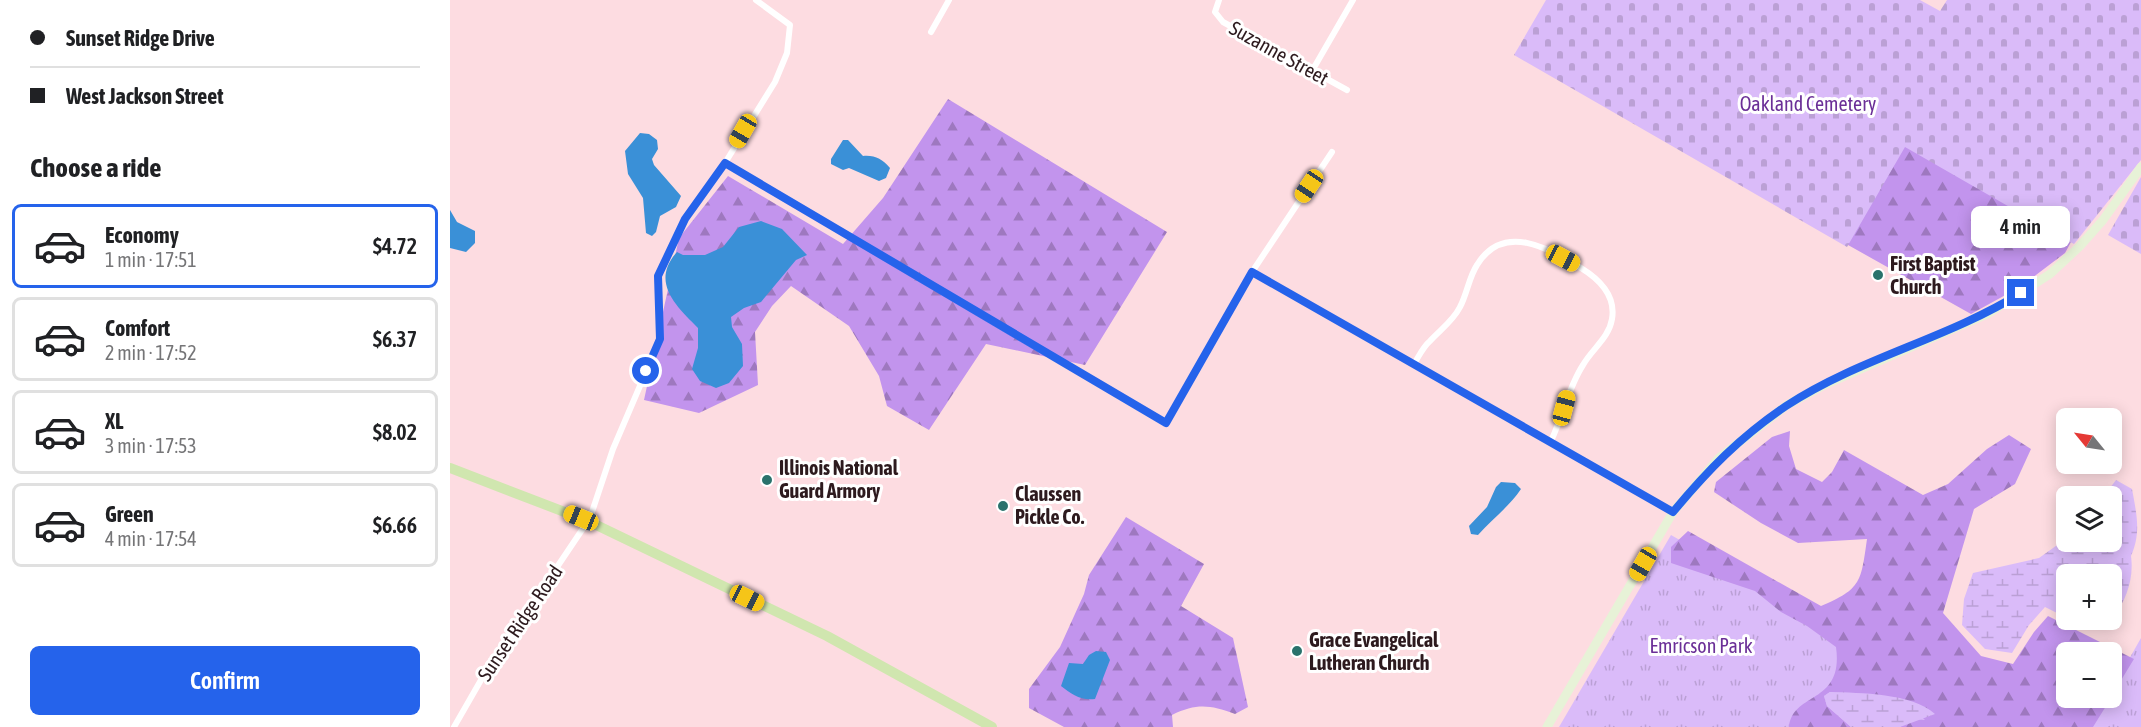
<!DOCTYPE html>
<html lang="en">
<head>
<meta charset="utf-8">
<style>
	body { margin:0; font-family:"Asap Condensed",sans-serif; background:#f6f6f6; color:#202124; height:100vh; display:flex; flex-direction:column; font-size:22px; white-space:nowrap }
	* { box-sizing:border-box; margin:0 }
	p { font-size:20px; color:#757577 }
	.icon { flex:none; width:33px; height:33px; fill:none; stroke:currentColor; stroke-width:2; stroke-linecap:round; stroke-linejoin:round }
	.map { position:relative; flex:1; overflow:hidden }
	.drawer { display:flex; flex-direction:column; background:#fff; width:450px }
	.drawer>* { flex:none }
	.top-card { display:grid; align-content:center; height:132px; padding:0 30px; background:#fff }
	.needle { width:39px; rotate:300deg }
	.controls { position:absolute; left:1606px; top:408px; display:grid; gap:12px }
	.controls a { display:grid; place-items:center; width:66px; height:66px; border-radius:9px; background:#fff; box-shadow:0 3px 15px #0003; font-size:30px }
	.end { position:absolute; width:27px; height:27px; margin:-14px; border:8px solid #2563eb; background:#fff; box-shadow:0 0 0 3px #fff }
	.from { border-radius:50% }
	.bubble { position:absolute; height:42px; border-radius:9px; background:#fff; box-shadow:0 3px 15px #0003; font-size:20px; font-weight:600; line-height:42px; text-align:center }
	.car { position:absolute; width:18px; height:36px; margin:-18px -9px; border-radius:8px; box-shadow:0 0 4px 2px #0007; background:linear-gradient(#f5c518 24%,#345 0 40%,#f5c518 0 76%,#345 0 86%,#f5c518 0) }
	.top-card b { display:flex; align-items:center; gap:21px; height:57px; font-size:22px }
	.top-card b+b { border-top:2px solid #e0e0e0 }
	.top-card i { width:15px; height:15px; background:#202124 }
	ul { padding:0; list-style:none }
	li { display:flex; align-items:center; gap:18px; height:84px; margin:0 12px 9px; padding:0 18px; border:3px solid #e0e0e0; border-radius:9px }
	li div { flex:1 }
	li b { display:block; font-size:22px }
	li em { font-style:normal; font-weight:600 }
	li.selected { border-color:#2563eb }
	li>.icon { width:54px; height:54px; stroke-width:1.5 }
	h2 { padding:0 30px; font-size:27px; line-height:72px }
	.button { display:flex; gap:12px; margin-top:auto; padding:12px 30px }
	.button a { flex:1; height:69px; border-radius:9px; background:#2563eb; color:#fff; font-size:24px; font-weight:600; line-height:69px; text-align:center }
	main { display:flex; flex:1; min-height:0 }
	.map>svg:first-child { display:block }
	.grass { fill:url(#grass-tufts) }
	.forest { fill:url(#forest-firs) }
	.wetland { fill:url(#wetland-marsh) }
	.cemetery { fill:url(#cemetery-stones) }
	.water { fill:#3a90d7 }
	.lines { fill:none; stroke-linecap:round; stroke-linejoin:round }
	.street { stroke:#fff; stroke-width:6 }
	.secondary { stroke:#e7f2d7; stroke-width:9 }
	.primary { stroke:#d0e6af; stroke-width:10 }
	.route { stroke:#2563eb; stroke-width:8 }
	.poi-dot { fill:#2a726c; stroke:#fff; stroke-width:2 }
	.labels { text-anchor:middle; stroke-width:6; stroke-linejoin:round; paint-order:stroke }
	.street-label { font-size:20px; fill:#2d1a1e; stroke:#fff }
	.park-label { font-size:20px; fill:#6b2f97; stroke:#fff }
	.poi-label { font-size:20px; font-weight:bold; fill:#2d1a1e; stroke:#fff; text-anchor:start }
</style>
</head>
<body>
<main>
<section class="drawer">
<div class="top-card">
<b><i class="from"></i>Sunset Ridge Drive</b>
<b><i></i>West Jackson Street</b>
</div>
<h2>Choose a ride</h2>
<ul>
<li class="selected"><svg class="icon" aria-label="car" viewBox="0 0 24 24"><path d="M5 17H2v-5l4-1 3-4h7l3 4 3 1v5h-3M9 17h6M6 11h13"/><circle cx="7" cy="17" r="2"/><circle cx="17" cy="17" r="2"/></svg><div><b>Economy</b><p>1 min · 17:51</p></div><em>$4.72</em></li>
<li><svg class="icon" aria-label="car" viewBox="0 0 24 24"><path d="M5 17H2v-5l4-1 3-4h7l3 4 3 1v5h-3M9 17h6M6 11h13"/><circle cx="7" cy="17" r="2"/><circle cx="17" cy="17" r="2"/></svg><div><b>Comfort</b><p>2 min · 17:52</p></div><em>$6.37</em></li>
<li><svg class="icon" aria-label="car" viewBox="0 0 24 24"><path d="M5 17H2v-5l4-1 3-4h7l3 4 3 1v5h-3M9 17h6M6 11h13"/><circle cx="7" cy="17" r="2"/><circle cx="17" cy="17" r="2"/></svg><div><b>XL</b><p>3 min · 17:53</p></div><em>$8.02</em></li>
<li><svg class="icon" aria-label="car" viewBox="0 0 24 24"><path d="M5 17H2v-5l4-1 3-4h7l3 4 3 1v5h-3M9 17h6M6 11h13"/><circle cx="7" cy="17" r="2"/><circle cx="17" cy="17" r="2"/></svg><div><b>Green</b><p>4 min · 17:54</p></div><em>$6.66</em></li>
</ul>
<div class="button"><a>Confirm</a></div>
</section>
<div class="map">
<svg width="1691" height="727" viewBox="0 0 1691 727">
	<defs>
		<pattern id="grass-tufts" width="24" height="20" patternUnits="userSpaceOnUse" patternTransform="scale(1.5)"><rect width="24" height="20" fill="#dabbf9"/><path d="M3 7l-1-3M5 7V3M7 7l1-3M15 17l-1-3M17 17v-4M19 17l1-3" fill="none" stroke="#bba0d5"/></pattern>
		<pattern id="forest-firs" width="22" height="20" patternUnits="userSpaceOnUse" patternTransform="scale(1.5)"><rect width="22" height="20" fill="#c294ed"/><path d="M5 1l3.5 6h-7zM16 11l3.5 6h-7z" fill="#9e78bf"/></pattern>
		<pattern id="wetland-marsh" width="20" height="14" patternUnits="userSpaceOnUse" patternTransform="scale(1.5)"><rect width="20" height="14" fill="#dabbf9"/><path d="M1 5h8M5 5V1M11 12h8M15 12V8" fill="none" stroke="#bba0d5"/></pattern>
		<pattern id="cemetery-stones" width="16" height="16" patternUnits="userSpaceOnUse" patternTransform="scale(1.5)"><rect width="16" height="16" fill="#dabbf9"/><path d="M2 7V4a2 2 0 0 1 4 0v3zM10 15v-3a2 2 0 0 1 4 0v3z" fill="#bba0d5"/></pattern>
	</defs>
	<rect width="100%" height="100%" fill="#fddce1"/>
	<path class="grass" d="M1221 535 1556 727H1109Z
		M1691 638V727H1640L1657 698H1662V689Z"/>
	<path class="forest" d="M498 99 717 232 635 365 536 344 479 430 437 406 429 376 399 326 341 286 322 306 305 332 308 385 249 413 194 400 229 238 278 176 393 244 433 198Z
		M1450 117 1627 231 1615 253 1570 287 1521 314 1382 236Z
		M1340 431 1339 446 1346 469 1372 482 1382 472 1394 450 1473 495 1498 484 1537 449 1559 435 1581 449 1565 484 1524 509 1493 613 1531 656 1563 664 1584 632 1598 616 1684 659 1662 695V652H1617V698H1661L1643 727H1450L1464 719 1475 720 1450 698 1380 692 1374 696 1377 706 1401 727H1339C1343 691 1394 705 1386 647L1357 626 1331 612 1305 591 1221 563V547L1238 531 1371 606C1412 589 1411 581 1417 539L1348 543 1311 523 1264 492 1266 482 1322 437Z
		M676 517 754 564 731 606 783 638 798 707 785 714C760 705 747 703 722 715L723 727H614L579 708V689L610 647 634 594 639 575Z"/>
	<path class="wetland" d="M1666 480 1682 489C1687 516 1691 533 1681 556 1684 577 1677 601 1662 618V574H1617V618L1595 607 1579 625 1562 653 1535 649 1512 625 1514 599 1523 573 1589 558 1617 538V542H1662V496H1654Z
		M1380 692C1410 693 1462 693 1485 714L1450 727H1401L1377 706 1374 696Z"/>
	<path class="cemetery" d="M1096 0H1470L1490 11 1497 0H1691V160L1624 244 1455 147 1397 247 1064 55Z
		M1691 177V254L1658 235Z"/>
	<path class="water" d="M190 133 199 134 207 140 208 149 202 159 204 165 231 196 226 207 210 216 206 232 202 236 196 233 193 198 178 174 175 151Z
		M393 140H398L413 156C425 155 432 159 440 168L436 178 429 181 399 168 393 170 381 164V159Z
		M0 210 7 222 25 231V243L16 252 0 248Z
		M311 221 332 229 357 255 346 260 311 302 294 308 281 317 282 327 292 344 293 366 279 383 266 388 250 381 242 369 248 348V328C226 306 200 282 227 252L233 255H255L273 247 289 227Z
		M1051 482 1065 483 1071 489C1059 507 1042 519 1028 535L1021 534 1019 526 1037 507 1046 487Z
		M646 651 656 652 660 660 645 699C631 701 621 694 611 686L619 663 633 664 639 655Z"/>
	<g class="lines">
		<path class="street" d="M769 0 765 12 773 22 897 90
			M481 32 499 0
			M862 71 903 0
			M275 163 716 424 802 272 882 152
			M802 272 1223 512
			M964 364C969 356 973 347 980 341 990 330 1003 321 1010 307 1017 294 1019 277 1027 265 1053 222 1099 248 1131 268 1149 279 1166 296 1162 319 1159 338 1142 349 1133 365 1118 388 1113 416 1101 441
			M139 521 163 449 210 339 208 276 235 219 275 163 325 82 337 53 340 25 306 0
			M4 727 31 680 138 521"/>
		<path class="secondary" d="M1097 727 1223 512 1269 458 1337 405 1376 384 1539 313 1600 274 1630 246 1653 220 1691 167"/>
		<path class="primary" d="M0 468 138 521 377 636 542 727"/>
	</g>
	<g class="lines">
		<path class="route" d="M196 371 210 339 208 276 235 219 275 163 716 423 802 272 1223 512C1258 470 1290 437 1336 406 1409 358 1497 339 1571 293"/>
	</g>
	<g class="poi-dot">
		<circle cx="1428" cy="275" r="6"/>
		<circle cx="317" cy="480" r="6"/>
		<circle cx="553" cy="506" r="6"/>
		<circle cx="847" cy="651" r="6"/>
	</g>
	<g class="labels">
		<g class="street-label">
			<text transform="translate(829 53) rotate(29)" y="7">Suzanne Street</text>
			<text transform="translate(70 623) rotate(-56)" y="7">Sunset Ridge Road</text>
		</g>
		<g class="park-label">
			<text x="1358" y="111">Oakland Cemetery</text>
			<text x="1251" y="653">Emricson Park</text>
		</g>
		<g class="poi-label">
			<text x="1440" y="271">First Baptist<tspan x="1440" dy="23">Church</tspan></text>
			<text x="329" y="475">Illinois National<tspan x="329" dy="23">Guard Armory</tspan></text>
			<text x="565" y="501">Claussen<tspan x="565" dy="23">Pickle Co.</tspan></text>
			<text x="859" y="647">Grace Evangelical<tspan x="859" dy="23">Lutheran Church</tspan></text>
		</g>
	</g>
</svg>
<div class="controls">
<a><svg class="needle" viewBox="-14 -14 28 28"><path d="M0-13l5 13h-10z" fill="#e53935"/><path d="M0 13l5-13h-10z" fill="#757577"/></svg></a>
<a><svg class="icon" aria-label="layers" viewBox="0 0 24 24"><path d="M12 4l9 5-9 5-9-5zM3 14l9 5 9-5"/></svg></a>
<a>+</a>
<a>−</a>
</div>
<i class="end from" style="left:196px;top:371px"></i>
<i class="end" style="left:1571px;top:293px"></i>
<div class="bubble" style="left:1521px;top:206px;width:99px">4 min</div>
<i class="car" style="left:293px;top:131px;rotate:210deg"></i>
<i class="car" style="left:859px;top:186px;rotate:214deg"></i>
<i class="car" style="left:1113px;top:258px;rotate:118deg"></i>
<i class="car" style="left:1114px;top:408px;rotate:15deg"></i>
<i class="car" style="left:131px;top:518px;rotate:292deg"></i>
<i class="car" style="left:1193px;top:564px;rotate:210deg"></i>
<i class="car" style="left:297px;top:598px;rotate:116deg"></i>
</div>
</main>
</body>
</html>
